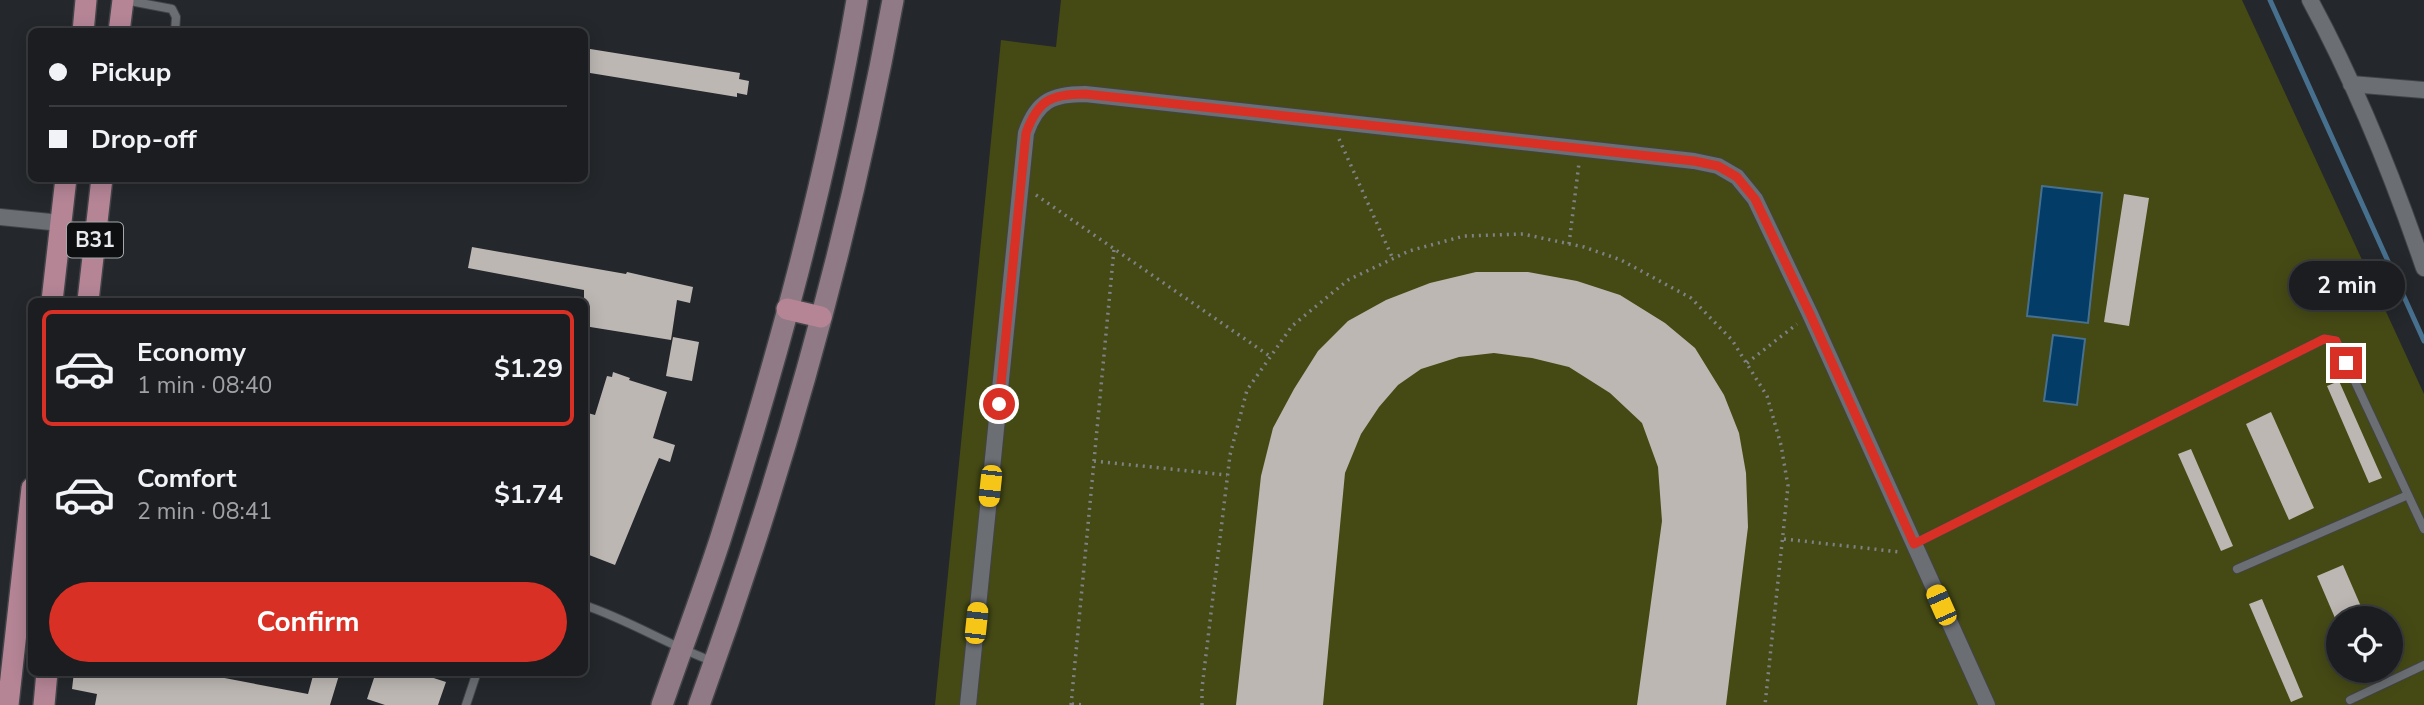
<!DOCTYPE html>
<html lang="en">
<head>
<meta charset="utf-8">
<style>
	body { margin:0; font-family:"Nunito Sans",sans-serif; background:#242629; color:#f1f3f6; height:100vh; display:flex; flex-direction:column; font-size:26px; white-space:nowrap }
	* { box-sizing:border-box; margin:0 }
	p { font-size:23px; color:#a0a2a5 }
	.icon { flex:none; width:38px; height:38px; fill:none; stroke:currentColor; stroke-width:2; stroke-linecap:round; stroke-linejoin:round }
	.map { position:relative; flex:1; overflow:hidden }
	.details { position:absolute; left:28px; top:298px; width:560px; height:378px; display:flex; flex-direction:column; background:#1b1d20; border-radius:10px; box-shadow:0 4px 18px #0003,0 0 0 2px #393b3e }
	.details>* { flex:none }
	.hud { position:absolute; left:28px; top:28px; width:560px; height:154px; border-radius:10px; box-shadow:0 4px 18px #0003,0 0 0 2px #393b3e; display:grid; align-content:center; height:154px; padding:0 21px; background:#1b1d20 }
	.fabs { position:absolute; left:2326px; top:606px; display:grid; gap:14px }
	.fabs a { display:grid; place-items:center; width:77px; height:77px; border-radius:50%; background:#1b1d20; box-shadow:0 4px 18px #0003,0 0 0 2px #393b3e; font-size:35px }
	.end { position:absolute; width:32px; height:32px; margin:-16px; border:9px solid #d93025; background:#fff; box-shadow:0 0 0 4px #fff }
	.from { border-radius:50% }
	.bubble { position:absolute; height:49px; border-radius:24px; background:#1b1d20; box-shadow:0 4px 18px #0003,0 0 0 2px #393b3e; font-size:23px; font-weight:700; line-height:49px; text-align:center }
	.car { position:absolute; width:21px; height:42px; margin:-21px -10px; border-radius:9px; box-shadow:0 0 5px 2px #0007; background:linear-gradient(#f5c518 24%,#345 0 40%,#f5c518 0 76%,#345 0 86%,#f5c518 0) }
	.hud b { display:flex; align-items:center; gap:24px; height:66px; font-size:26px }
	.hud b+b { border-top:2px solid #393b3e }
	.hud i { width:18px; height:18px; background:#f1f3f6 }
	ul { padding:12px 0 0; list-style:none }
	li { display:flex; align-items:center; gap:21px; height:116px; margin:0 14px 10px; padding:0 7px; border:4px solid transparent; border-radius:10px }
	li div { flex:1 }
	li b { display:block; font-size:26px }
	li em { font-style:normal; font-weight:700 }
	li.active { border-color:#d93025 }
	li>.icon { width:63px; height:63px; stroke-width:1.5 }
	.cta { display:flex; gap:14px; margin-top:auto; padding:14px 21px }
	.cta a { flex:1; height:80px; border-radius:42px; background:#d93025; color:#fff; font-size:28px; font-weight:700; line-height:80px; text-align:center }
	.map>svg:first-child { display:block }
	.green { fill:#454a15; fill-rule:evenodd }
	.water { fill:#023c67; stroke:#47708f; stroke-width:2 }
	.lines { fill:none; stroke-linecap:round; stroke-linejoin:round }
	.stream { stroke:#47708f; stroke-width:5 }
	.building { fill:#bcb7b2 }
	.lane-casing { stroke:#424448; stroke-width:10 }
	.street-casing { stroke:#424448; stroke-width:18 }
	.secondary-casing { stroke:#424448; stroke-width:24 }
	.primary-casing { stroke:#424448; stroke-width:24 }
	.path { stroke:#7f8285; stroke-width:3.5; stroke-dasharray:2 5; stroke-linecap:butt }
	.lane { stroke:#6b6f74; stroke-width:8 }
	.street { stroke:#6b6f74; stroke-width:16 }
	.secondary { stroke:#907a85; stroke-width:21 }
	.primary { stroke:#b58596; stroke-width:21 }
	.route { stroke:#d93025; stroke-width:9 }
	.labels { text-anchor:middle; stroke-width:7; stroke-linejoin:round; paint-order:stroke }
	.shield { fill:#0e0f11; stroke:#a7a8ab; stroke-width:2 }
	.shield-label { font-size:21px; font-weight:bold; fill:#e8eaed }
</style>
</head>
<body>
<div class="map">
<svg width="2424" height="705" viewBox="0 0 2424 705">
	<rect width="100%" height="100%" fill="#24272b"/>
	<path class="green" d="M1061 0H2242L2424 394V705H935L1001 40 1056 47ZM2338 618H2390V670H2338Z"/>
	<path class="water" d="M2042 186 2102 193 2088 323 2027 316Z
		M2053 335 2085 339 2077 405 2044 401Z"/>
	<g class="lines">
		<path class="stream" d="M2270 0 2424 341"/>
	</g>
	<path class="building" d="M584 48 740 73 739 79 749 81 747 95 737 93V97L584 72Z
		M2124 194 2149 198 2129 326 2104 322Z
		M472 247 626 274 627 272 693 287 690 303 677 300 671 340 584 326V290L468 268Z
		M1476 272H1528L1577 281 1620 295 1665 323 1695 348 1724 395 1739 433 1746 473 1748 527 1726 705H1637L1662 521 1658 467 1642 423 1610 393 1569 367 1532 358 1494 353 1459 357 1421 369 1398 385 1379 407 1361 434 1345 473 1323 705H1236L1261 476 1273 428 1294 389 1318 351 1348 321 1386 300 1430 283Z
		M673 337 699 342 692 381 666 376Z
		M613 372 630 378 629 380 667 392 653 438 675 445 670 462 659 458 615 565 584 553V412L595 415 607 376 612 377Z
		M2339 381 2382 478 2369 483 2327 386Z
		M2271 412 2314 508 2289 520 2246 424Z
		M2191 449 2233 546 2221 551 2178 454Z
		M2343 565 2366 618H2335L2317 576Z
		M2262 599 2303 697 2291 702 2249 604Z
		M74 672H193L308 694 314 672H340L330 705H95L97 694 72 689Z
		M376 672H415L446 682 438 705H385L367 699Z"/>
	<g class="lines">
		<defs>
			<path id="lane" d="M125 0 172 9 176 17 175 32
				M1914 544 2324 339 2336 341 2424 529
				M2237 569 2408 495
				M584 605C629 620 668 645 712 661
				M2350 700 2424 665
				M466 705 477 672"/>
			<path id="street" d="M2310 0C2356 85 2393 177 2424 268
				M2351 84 2424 90
				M0 217 61 223
				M968 705 1026 133C1037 101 1052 94 1085 94L1694 161 1718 166 1737 177 1755 199 1810 314 1987 705"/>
			<path id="secondary" d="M662 705C681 650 702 595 720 540 776 363 826 183 857 0
				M699 705C782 476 849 240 893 0"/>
			<path id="primary" d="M83 32 86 0
				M119 32 123 0
				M52 301 66 178
				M88 301 102 178
				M787 309 821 317
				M8 705 32 488
				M44 705 47 672"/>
		</defs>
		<use href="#lane" class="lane-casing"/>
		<use href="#street" class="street-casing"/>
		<use href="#secondary" class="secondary-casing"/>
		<use href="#primary" class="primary-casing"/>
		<path class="path" d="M1339 139 1393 259
			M1036 195 1271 357
			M1569 244 1579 163
			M1747 363 1797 324
			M1094 461 1227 475
			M1784 539 1900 552
			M1072 704 1084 705
			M1071 705 1114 249
			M1202 705V688L1230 455 1247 390 1292 326 1348 280 1409 251 1464 236 1523 234 1584 247 1621 260 1691 298 1732 340 1767 396 1781 445 1788 486 1765 705"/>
		<use href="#lane" class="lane"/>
		<use href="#street" class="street"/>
		<use href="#secondary" class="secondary"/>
		<use href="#primary" class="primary"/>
	</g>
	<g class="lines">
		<path class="route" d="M999 404 1026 133C1038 100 1051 94 1085 94L1694 161 1718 166 1737 177 1755 199 1810 314 1914 544 2324 339 2336 341 2346 363"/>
	</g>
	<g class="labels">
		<rect class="shield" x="67" y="222.5" width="56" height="35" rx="5"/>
		<g class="shield-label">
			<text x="95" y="247">B31</text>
		</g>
	</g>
</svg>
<div class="fabs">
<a><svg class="icon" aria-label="locate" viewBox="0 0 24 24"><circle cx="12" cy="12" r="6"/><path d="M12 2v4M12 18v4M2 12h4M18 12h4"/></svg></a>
</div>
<i class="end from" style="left:999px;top:404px"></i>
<i class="end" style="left:2346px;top:363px"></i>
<div class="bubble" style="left:2289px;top:261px;width:116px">2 min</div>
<i class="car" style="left:990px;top:486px;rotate:186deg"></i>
<i class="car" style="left:1941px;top:605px;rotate:336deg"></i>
<i class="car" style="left:976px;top:623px;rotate:6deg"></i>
<div class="hud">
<b><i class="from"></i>Pickup</b>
<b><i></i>Drop-off</b>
</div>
<section class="details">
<ul>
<li class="active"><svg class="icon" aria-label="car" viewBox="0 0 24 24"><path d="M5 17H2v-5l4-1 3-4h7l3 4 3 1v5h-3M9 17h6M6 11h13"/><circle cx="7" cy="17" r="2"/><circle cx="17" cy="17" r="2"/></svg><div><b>Economy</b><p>1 min · 08:40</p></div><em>$1.29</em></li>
<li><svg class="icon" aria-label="car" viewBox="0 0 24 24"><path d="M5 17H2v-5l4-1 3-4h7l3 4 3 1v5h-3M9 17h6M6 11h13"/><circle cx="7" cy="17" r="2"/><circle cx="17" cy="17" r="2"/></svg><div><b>Comfort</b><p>2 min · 08:41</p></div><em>$1.74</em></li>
</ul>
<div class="cta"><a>Confirm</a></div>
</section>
</div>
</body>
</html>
